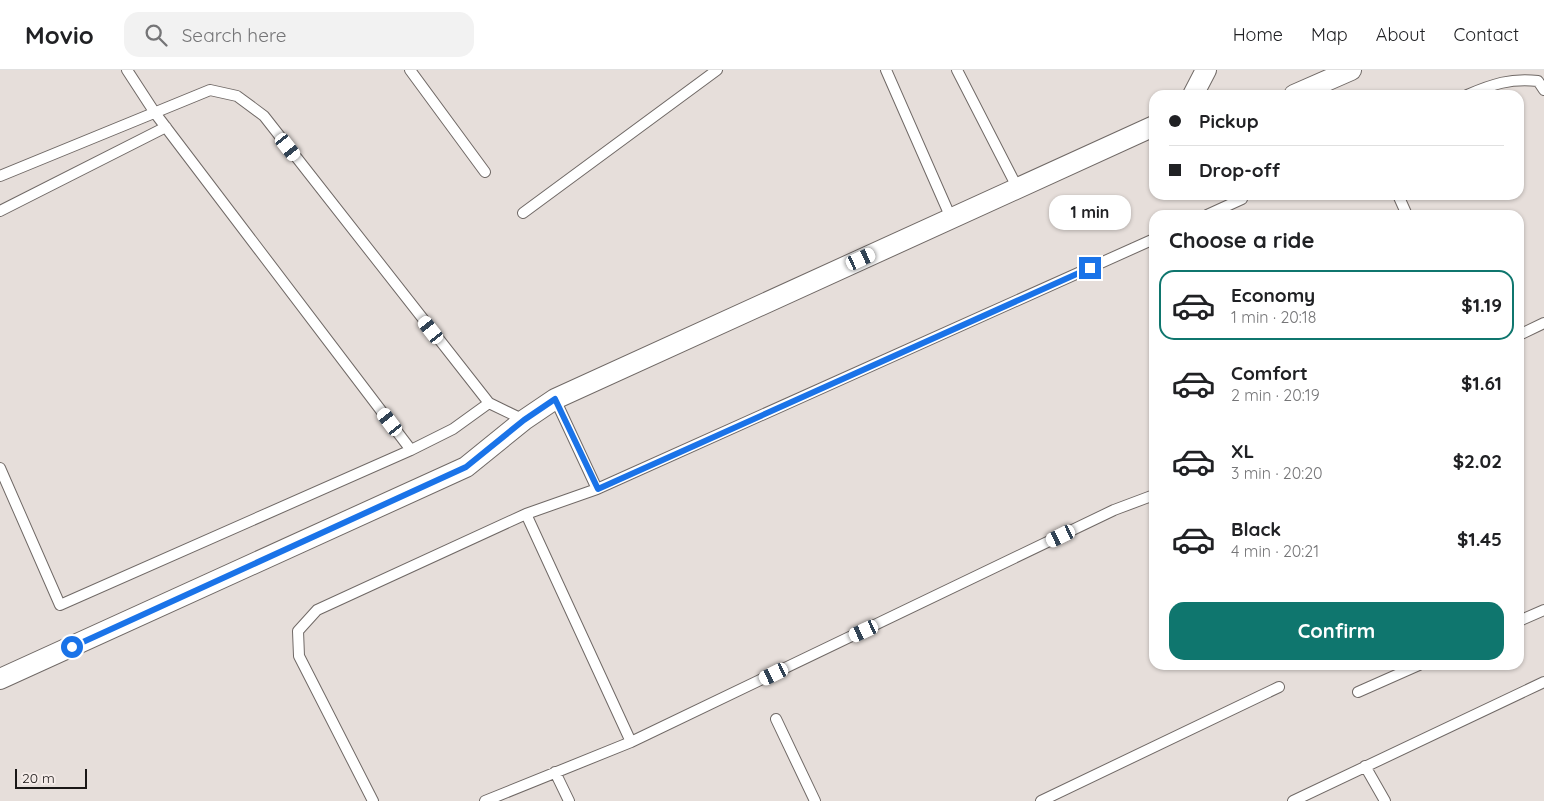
<!DOCTYPE html>
<html lang="en">
<head>
<meta charset="utf-8">
<style>
	body { margin:0; font-family:Quicksand,sans-serif; background:#f2f2f2; color:#202124; height:100vh; display:flex; flex-direction:column; font-size:19px; white-space:nowrap }
	* { box-sizing:border-box; margin:0 }
	p { font-size:16px; color:#757577 }
	.icon { flex:none; width:28px; height:28px; fill:none; stroke:currentColor; stroke-width:2; stroke-linecap:round; stroke-linejoin:round }
	.map { position:relative; flex:1; overflow:hidden }
	.sheet { position:absolute; left:1149px; top:140px; width:375px; height:460px; display:flex; flex-direction:column; background:#fff; border-radius:15px; box-shadow:0 1px 4px #0004 }
	.sheet>* { flex:none }
	.top-card { position:absolute; left:1149px; top:20px; width:375px; height:110px; border-radius:15px; box-shadow:0 1px 4px #0004; display:grid; align-content:center; height:110px; padding:0 20px; background:#fff }
	.scale { position:absolute; left:15px; bottom:12px; width:72px; box-sizing:border-box; padding-left:5px; border:2px solid #1a1716; border-top:0; font-size:14px; line-height:18px; white-space:nowrap; color:#1a1716; -webkit-text-stroke:4px #f4ebe8; paint-order:stroke }
	.end { position:absolute; width:22px; height:22px; margin:-11px; border:6px solid #1a73e8; background:#fff; box-shadow:0 0 0 2px #fff }
	.from { border-radius:50% }
	.bubble { position:absolute; height:35px; border-radius:15px; background:#fff; box-shadow:0 1px 4px #0004; font-size:16px; font-weight:800; line-height:35px; text-align:center }
	.car { position:absolute; width:15px; height:30px; margin:-15px -8px; border-radius:6px; box-shadow:0 0 4px 1px #0007; background:linear-gradient(#fff 24%,#345 0 40%,#fff 0 76%,#345 0 86%,#fff 0) }
	.top-card b { display:flex; align-items:center; gap:18px; height:48px; font-size:19px }
	.top-card b+b { border-top:1px solid #e0e0e0 }
	.top-card i { width:12px; height:12px; background:#202124 }
	ul { padding:0; list-style:none }
	li { display:flex; align-items:center; gap:15px; height:70px; margin:0 10px 8px; padding:0 10px; border:2px solid transparent; border-radius:15px }
	li div { flex:1 }
	li b { display:block; font-size:19px }
	li em { font-style:normal; font-weight:800 }
	li.active { border-color:#0f766e }
	li>.icon { width:45px; height:45px; stroke-width:1.5 }
	h2 { padding:0 20px; font-size:22px; line-height:60px }
	.cta { display:flex; gap:10px; margin-top:auto; padding:10px 20px }
	.cta a { flex:1; height:58px; border-radius:15px; background:#0f766e; color:#fff; font-size:20px; font-weight:800; line-height:58px; text-align:center }
	header { display:flex; align-items:center; gap:30px; box-sizing:border-box; height:70px; padding:0 25px; background:#fff; border-bottom:1px solid #e0e0e0 }
	header strong { font-size:24px }
	nav { display:flex; gap:28px; margin-inline-start:auto; font-size:18px }
	.search { width:350px; height:45px; background:#f2f2f2; display:flex; align-items:center; gap:12px; box-sizing:border-box; padding:0 18px; border-radius:15px; color:#757577; font-size:19px }
	.map>svg:first-child { display:block }
	.lines { fill:none; stroke-linecap:round; stroke-linejoin:round }
	.lane-casing { stroke:#706966; stroke-width:12 }
	.street-casing { stroke:#706966; stroke-width:22 }
	.lane { stroke:#fff; stroke-width:10 }
	.street { stroke:#fff; stroke-width:20 }
	.route { stroke:#1a73e8; stroke-width:6 }
</style>
</head>
<body>
<header>
<strong>Movio</strong>
<div class="search"><svg class="icon" aria-label="search" viewBox="0 0 24 24"><circle cx="10" cy="10" r="6"/><path d="M15 15l6 6"/></svg>Search here</div>
<nav><a>Home</a><a>Map</a><a>About</a><a>Contact</a></nav>
</header>
<div class="map">
<svg width="1544" height="731" viewBox="0 0 1544 731">
	<rect width="100%" height="100%" fill="#e6deda"/>
	<g class="lines">
		<defs>
			<path id="lane" d="M410 0 485 102
				M886 0 951 148
				M957 0 1017 117
				M1467 25C1493 14 1510 8 1538 11L1544 20
				M0 106 210 20 237 26 264 46 489 333 524 350
				M1398 125 1407 145
				M0 141 166 57
				M523 143 717 0
				M1207 145 1242 129
				M1519 265 1544 253
				M555 329 597 419 1154 169
				M411 380 453 359 489 333
				M0 398 60 535 411 380 155 43 127 0
				M526 444 631 672
				M1519 551 1544 540
				M1358 622 1419 595
				M776 649 815 731
				M1365 696 1385 731
				M555 702 569 731
				M373 731 299 586 298 561 317 540 526 444 597 419
				M485 731 631 672 1114 440 1154 425
				M1041 731 1279 617
				M1293 731 1544 612"/>
			<path id="street" d="M1193 25 1206 0
				M1294 25 1351 0
				M0 609 466 397 524 350 555 329 1154 56"/>
		</defs>
		<use href="#lane" class="lane-casing"/>
		<use href="#street" class="street-casing"/>
		<use href="#lane" class="lane"/>
		<use href="#street" class="street"/>
	</g>
	<g class="lines">
		<path class="route" d="M72 577 466 397 524 350 555 329 598 419 1090 198"/>
	</g>
</svg>
<div class="scale">20 m</div>
<i class="end from" style="left:72px;top:577px"></i>
<i class="end" style="left:1090px;top:198px"></i>
<div class="bubble" style="left:1049px;top:125px;width:82px">1 min</div>
<i class="car" style="left:288px;top:77px;rotate:142deg"></i>
<i class="car" style="left:861px;top:189px;rotate:65deg"></i>
<i class="car" style="left:431px;top:260px;rotate:322deg"></i>
<i class="car" style="left:390px;top:352px;rotate:323deg"></i>
<i class="car" style="left:1061px;top:466px;rotate:244deg"></i>
<i class="car" style="left:864px;top:561px;rotate:245deg"></i>
<i class="car" style="left:774px;top:604px;rotate:244deg"></i>
<div class="top-card">
<b><i class="from"></i>Pickup</b>
<b><i></i>Drop-off</b>
</div>
<section class="sheet">
<h2>Choose a ride</h2>
<ul>
<li class="active"><svg class="icon" aria-label="car" viewBox="0 0 24 24"><path d="M5 17H2v-5l4-1 3-4h7l3 4 3 1v5h-3M9 17h6M6 11h13"/><circle cx="7" cy="17" r="2"/><circle cx="17" cy="17" r="2"/></svg><div><b>Economy</b><p>1 min · 20:18</p></div><em>$1.19</em></li>
<li><svg class="icon" aria-label="car" viewBox="0 0 24 24"><path d="M5 17H2v-5l4-1 3-4h7l3 4 3 1v5h-3M9 17h6M6 11h13"/><circle cx="7" cy="17" r="2"/><circle cx="17" cy="17" r="2"/></svg><div><b>Comfort</b><p>2 min · 20:19</p></div><em>$1.61</em></li>
<li><svg class="icon" aria-label="car" viewBox="0 0 24 24"><path d="M5 17H2v-5l4-1 3-4h7l3 4 3 1v5h-3M9 17h6M6 11h13"/><circle cx="7" cy="17" r="2"/><circle cx="17" cy="17" r="2"/></svg><div><b>XL</b><p>3 min · 20:20</p></div><em>$2.02</em></li>
<li><svg class="icon" aria-label="car" viewBox="0 0 24 24"><path d="M5 17H2v-5l4-1 3-4h7l3 4 3 1v5h-3M9 17h6M6 11h13"/><circle cx="7" cy="17" r="2"/><circle cx="17" cy="17" r="2"/></svg><div><b>Black</b><p>4 min · 20:21</p></div><em>$1.45</em></li>
</ul>
<div class="cta"><a>Confirm</a></div>
</section>
</div>
</body>
</html>
